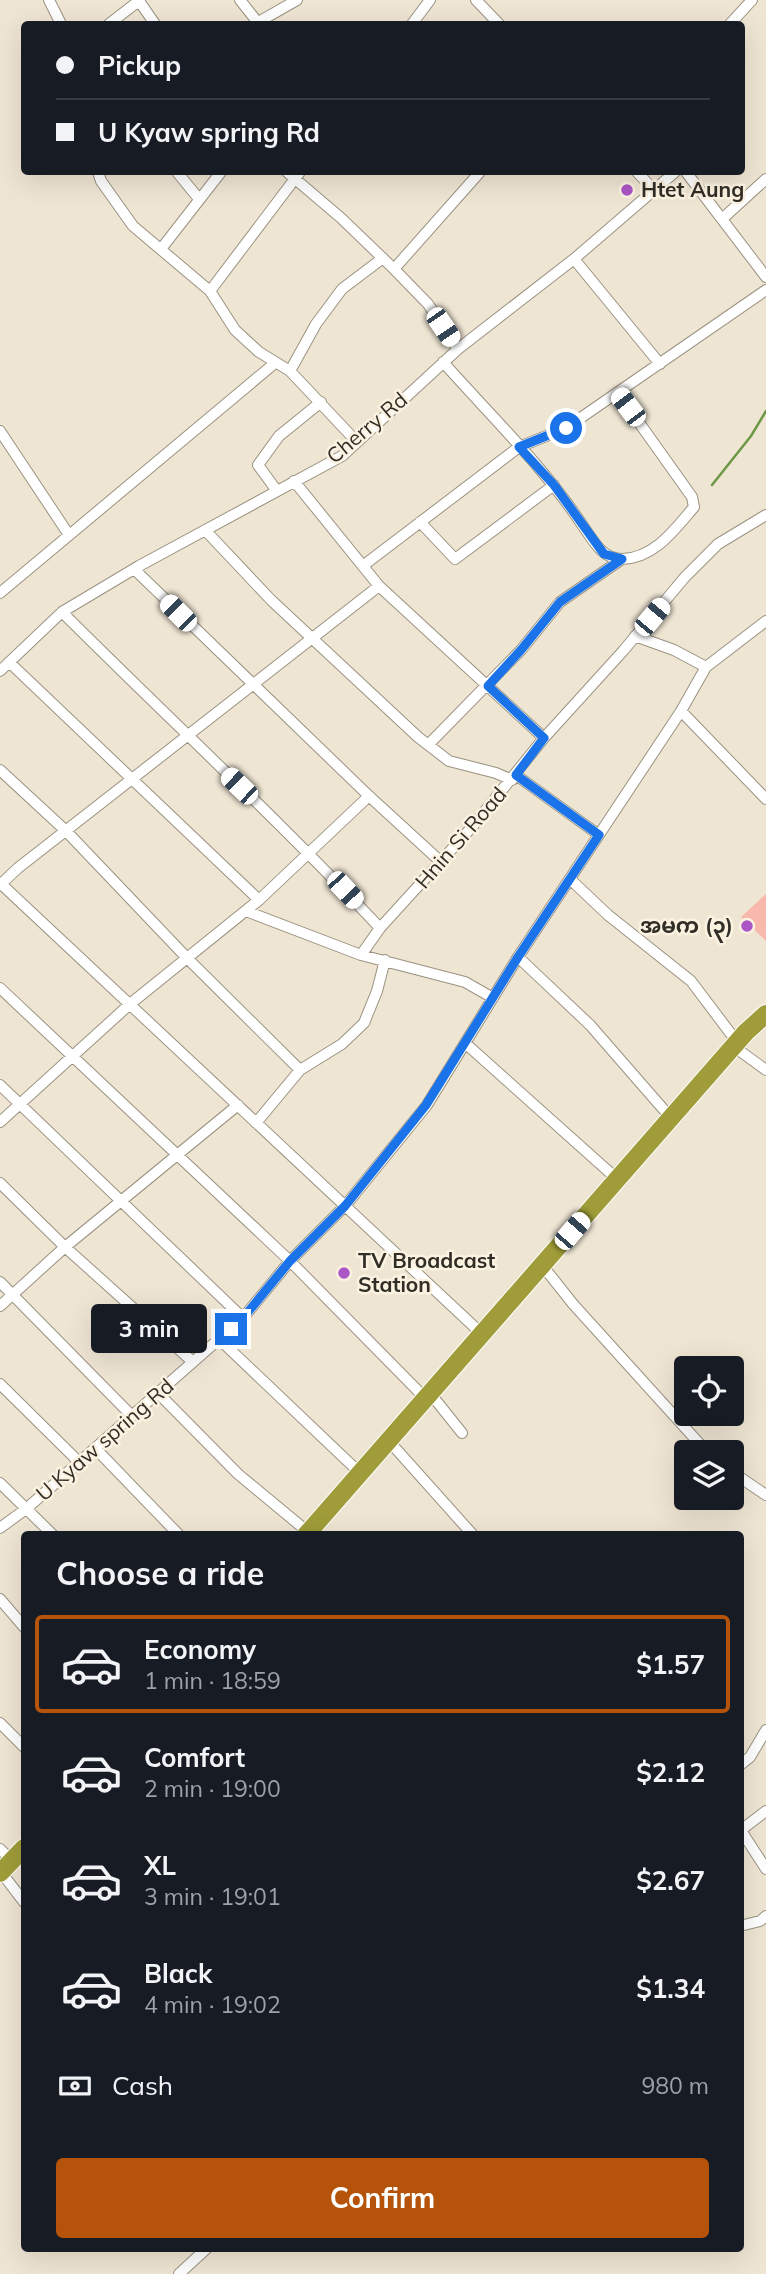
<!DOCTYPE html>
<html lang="en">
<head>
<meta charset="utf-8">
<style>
	body { margin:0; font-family:Mulish,"Noto Sans Myanmar",sans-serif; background:#242831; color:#f1f3f6; height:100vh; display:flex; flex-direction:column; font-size:26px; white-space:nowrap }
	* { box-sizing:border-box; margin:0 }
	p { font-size:23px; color:#9ea1a6 }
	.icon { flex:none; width:38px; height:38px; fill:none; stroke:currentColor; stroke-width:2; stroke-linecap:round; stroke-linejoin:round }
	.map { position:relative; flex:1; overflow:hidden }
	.drawer { position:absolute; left:21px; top:1531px; width:723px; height:721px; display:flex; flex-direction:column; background:#171b24; border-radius:7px; box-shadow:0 7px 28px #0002 }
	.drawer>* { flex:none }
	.banner { position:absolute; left:21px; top:21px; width:724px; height:154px; border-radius:7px; box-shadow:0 7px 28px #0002; display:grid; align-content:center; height:154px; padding:0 35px; background:#171b24 }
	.buttons { position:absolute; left:674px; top:1356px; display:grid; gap:14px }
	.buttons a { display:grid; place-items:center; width:70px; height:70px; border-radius:7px; background:#171b24; box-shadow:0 7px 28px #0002; font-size:35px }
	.end { position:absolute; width:32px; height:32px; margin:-16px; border:9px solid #1a73e8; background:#fff; box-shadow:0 0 0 4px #fff }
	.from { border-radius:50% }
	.bubble { position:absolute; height:49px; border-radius:7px; background:#171b24; box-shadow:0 7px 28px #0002; font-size:23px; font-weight:700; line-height:49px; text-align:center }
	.car { position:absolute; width:21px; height:42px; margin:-21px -10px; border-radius:9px; box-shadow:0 0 5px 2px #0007; background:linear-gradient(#fff 24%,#345 0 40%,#fff 0 76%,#345 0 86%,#fff 0) }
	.banner b { display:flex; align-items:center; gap:24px; height:66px; font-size:26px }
	.banner b+b { border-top:2px solid #363941 }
	.banner i { width:18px; height:18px; background:#f1f3f6 }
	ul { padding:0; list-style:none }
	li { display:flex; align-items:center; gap:21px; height:98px; margin:0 14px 10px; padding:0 21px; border:4px solid transparent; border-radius:7px }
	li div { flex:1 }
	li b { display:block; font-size:26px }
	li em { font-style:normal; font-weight:700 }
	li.current { border-color:#b45309 }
	li>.icon { width:63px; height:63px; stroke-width:1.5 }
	h2 { padding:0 35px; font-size:32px; line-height:84px }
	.pay { display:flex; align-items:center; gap:18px; height:77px; padding:0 35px; font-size:26px }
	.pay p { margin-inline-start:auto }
	.button { display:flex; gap:14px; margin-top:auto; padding:14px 35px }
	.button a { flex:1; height:80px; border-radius:7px; background:#b45309; color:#fff; font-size:28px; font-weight:700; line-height:80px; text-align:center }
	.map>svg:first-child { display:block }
	.green { fill:#f8b9ac }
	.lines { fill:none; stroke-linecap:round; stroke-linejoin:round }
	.stream { stroke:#6c9846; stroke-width:2.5 }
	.street-casing { stroke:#9b9281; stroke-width:12 }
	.highway-casing { stroke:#fff; stroke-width:20 }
	.street { stroke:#fff; stroke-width:10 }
	.highway { stroke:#9f9c39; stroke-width:18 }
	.route { stroke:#1a73e8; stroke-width:9 }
	.poi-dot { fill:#aa56c5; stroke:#fcf2e1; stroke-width:2.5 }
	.labels { text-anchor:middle; stroke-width:5; stroke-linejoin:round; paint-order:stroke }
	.poi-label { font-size:21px; font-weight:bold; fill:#312e27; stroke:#fcf2e1; text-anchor:start }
	.street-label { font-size:21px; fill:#312e27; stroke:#fcf2e1 }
</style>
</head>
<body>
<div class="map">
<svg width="766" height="2274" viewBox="0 0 766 2274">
	<rect width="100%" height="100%" fill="#efe5d3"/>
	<path class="green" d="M766 894V941L741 917Z"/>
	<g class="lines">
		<path class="stream" d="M712 485 751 436 766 411"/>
		<defs>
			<path id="street" d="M49 0 61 24
				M240 0 259 24
				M476 0 499 24
				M139 1 155 24
				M109 24 140 0
				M255 24 297 0
				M412 24 430 0
				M730 24 752 0
				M98 172 101 181 133 226 210 291 235 330 259 352 290 371 356 441
				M177 172 199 199
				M287 172 341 218 394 269 428 304 458 349
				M637 172 653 189
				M686 172 766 277
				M722 219 766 179
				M161 249 221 172
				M574 259 660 364
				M394 269 480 172
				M210 291 300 172
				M443 362C489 414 545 468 583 526 593 540 602 559 622 559 655 558 675 529 694 507L692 497 618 393
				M290 371 316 324 342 289 383 258
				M0 431 69 535
				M294 481 379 586 544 738
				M277 491 258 465 279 436 321 402
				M420 522 455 559 554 485
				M205 530 271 600 418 737 449 761 496 773 512 780
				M364 565 519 447 566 428 766 290
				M134 569 369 796 441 862
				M0 593 275 363
				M62 612C168 718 278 819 380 928
				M635 636 674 650 706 667
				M9 662 259 900
				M0 671 62 612 139 566 342 456 458 349 574 259 675 172
				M681 711 766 799
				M428 745 521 650 560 602 622 559
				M0 770 66 831 187 958 300 1070
				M516 775 599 835
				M570 879 608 915 691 981 737 1042
				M0 883 482 1334
				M0 885 18 868 379 586
				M246 911 361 955 465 982 493 998
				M361 955 380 928 472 827 544 738 623 651 685 577 718 544 766 515
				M518 957 590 1025 671 1118
				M0 988 290 1261 425 1398
				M465 1043 617 1179
				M733 1046 766 1070
				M0 1085 243 1318
				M0 1122 130 1004 259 900 369 796
				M256 1123 300 1070 342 1044 364 1023 377 991 385 960
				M0 1183 65 1247 193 1362
				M542 1265 573 1304 707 1452
				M0 1282 132 1416
				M0 1306 65 1247 238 1105
				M219 1339 360 1473
				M0 1384 79 1462
				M158 1393 238 1474 308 1532
				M430 1393 462 1433
				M388 1440 473 1535
				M95 1448 179 1535
				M732 1472 766 1495
				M0 1483 53 1535
				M0 1528 26 1509 243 1318 290 1261 345 1206 427 1105 518 957 681 711 706 667 766 621
				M0 1599 24 1627
				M0 1723 24 1747
				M740 1765 750 1757 766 1730
				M740 1829 766 1869
				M741 1830 766 1811
				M0 1849 12 1861
				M1 1872 24 1902
				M740 1926 760 1921 766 1916
				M179 2274 206 2249"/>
			<path id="highway" d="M306 1535 746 1032 766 1014
				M0 1873 24 1848"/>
		</defs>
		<use href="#street" class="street-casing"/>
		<use href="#highway" class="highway-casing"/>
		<use href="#street" class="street"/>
		<use href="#highway" class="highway"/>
	</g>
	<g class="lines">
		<path class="route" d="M231 1329 243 1318 290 1261 345 1206 426 1105 518 957 599 835 516 775 544 738 488 686 521 650 560 602 622 559 604 554 554 485 519 447 566 428"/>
	</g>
	<g class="poi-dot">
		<circle cx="627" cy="190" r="7"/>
		<circle cx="747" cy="926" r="7"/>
		<circle cx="344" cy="1273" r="7"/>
	</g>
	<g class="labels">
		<g class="poi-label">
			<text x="641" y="197">Htet Aung</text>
			<text x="733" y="933" text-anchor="end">အမက (၃)</text>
			<text x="358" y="1268">TV Broadcast<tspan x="358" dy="24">Station</tspan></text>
		</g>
		<g class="street-label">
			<text transform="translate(367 428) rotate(-40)" y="7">Cherry Rd</text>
			<text transform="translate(461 838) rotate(-49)" y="7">Hnin Si Road</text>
			<text transform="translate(105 1440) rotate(-41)" y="7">U Kyaw spring Rd</text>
		</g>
	</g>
</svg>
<div class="buttons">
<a><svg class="icon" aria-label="locate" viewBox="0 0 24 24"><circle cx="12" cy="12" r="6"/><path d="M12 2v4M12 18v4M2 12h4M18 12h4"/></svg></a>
<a><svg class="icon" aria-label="layers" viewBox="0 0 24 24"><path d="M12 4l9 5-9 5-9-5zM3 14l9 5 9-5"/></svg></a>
</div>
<i class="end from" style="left:566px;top:428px"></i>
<i class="end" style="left:231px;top:1329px"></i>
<div class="bubble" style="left:91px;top:1304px;width:116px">3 min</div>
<i class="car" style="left:443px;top:327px;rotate:146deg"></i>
<i class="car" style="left:628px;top:407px;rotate:323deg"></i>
<i class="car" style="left:178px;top:613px;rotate:315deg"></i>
<i class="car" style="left:652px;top:617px;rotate:40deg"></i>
<i class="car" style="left:239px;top:786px;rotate:314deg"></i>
<i class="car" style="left:345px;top:890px;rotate:137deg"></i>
<i class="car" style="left:572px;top:1231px;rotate:41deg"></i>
<div class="banner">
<b><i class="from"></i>Pickup</b>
<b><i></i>U Kyaw spring Rd</b>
</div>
<section class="drawer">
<h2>Choose a ride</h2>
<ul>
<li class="current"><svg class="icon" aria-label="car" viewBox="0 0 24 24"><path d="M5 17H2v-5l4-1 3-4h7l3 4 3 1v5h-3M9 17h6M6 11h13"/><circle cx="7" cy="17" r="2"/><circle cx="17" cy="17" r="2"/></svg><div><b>Economy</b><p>1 min · 18:59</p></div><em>$1.57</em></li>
<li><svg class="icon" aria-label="car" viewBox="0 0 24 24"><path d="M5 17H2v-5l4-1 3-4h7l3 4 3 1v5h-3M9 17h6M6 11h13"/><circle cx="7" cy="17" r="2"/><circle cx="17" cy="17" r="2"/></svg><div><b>Comfort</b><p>2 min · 19:00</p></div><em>$2.12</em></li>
<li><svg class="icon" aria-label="car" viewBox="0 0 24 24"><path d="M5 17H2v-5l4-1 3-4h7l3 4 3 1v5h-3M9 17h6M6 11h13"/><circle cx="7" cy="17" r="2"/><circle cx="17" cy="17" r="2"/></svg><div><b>XL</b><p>3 min · 19:01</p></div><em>$2.67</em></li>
<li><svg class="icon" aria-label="car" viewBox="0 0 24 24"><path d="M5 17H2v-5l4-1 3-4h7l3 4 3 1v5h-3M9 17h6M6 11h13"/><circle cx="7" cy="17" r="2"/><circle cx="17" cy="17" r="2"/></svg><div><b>Black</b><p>4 min · 19:02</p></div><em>$1.34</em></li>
</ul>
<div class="pay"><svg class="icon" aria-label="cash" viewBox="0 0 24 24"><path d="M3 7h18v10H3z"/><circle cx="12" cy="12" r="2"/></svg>Cash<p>980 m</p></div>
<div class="button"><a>Confirm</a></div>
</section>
</div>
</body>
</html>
